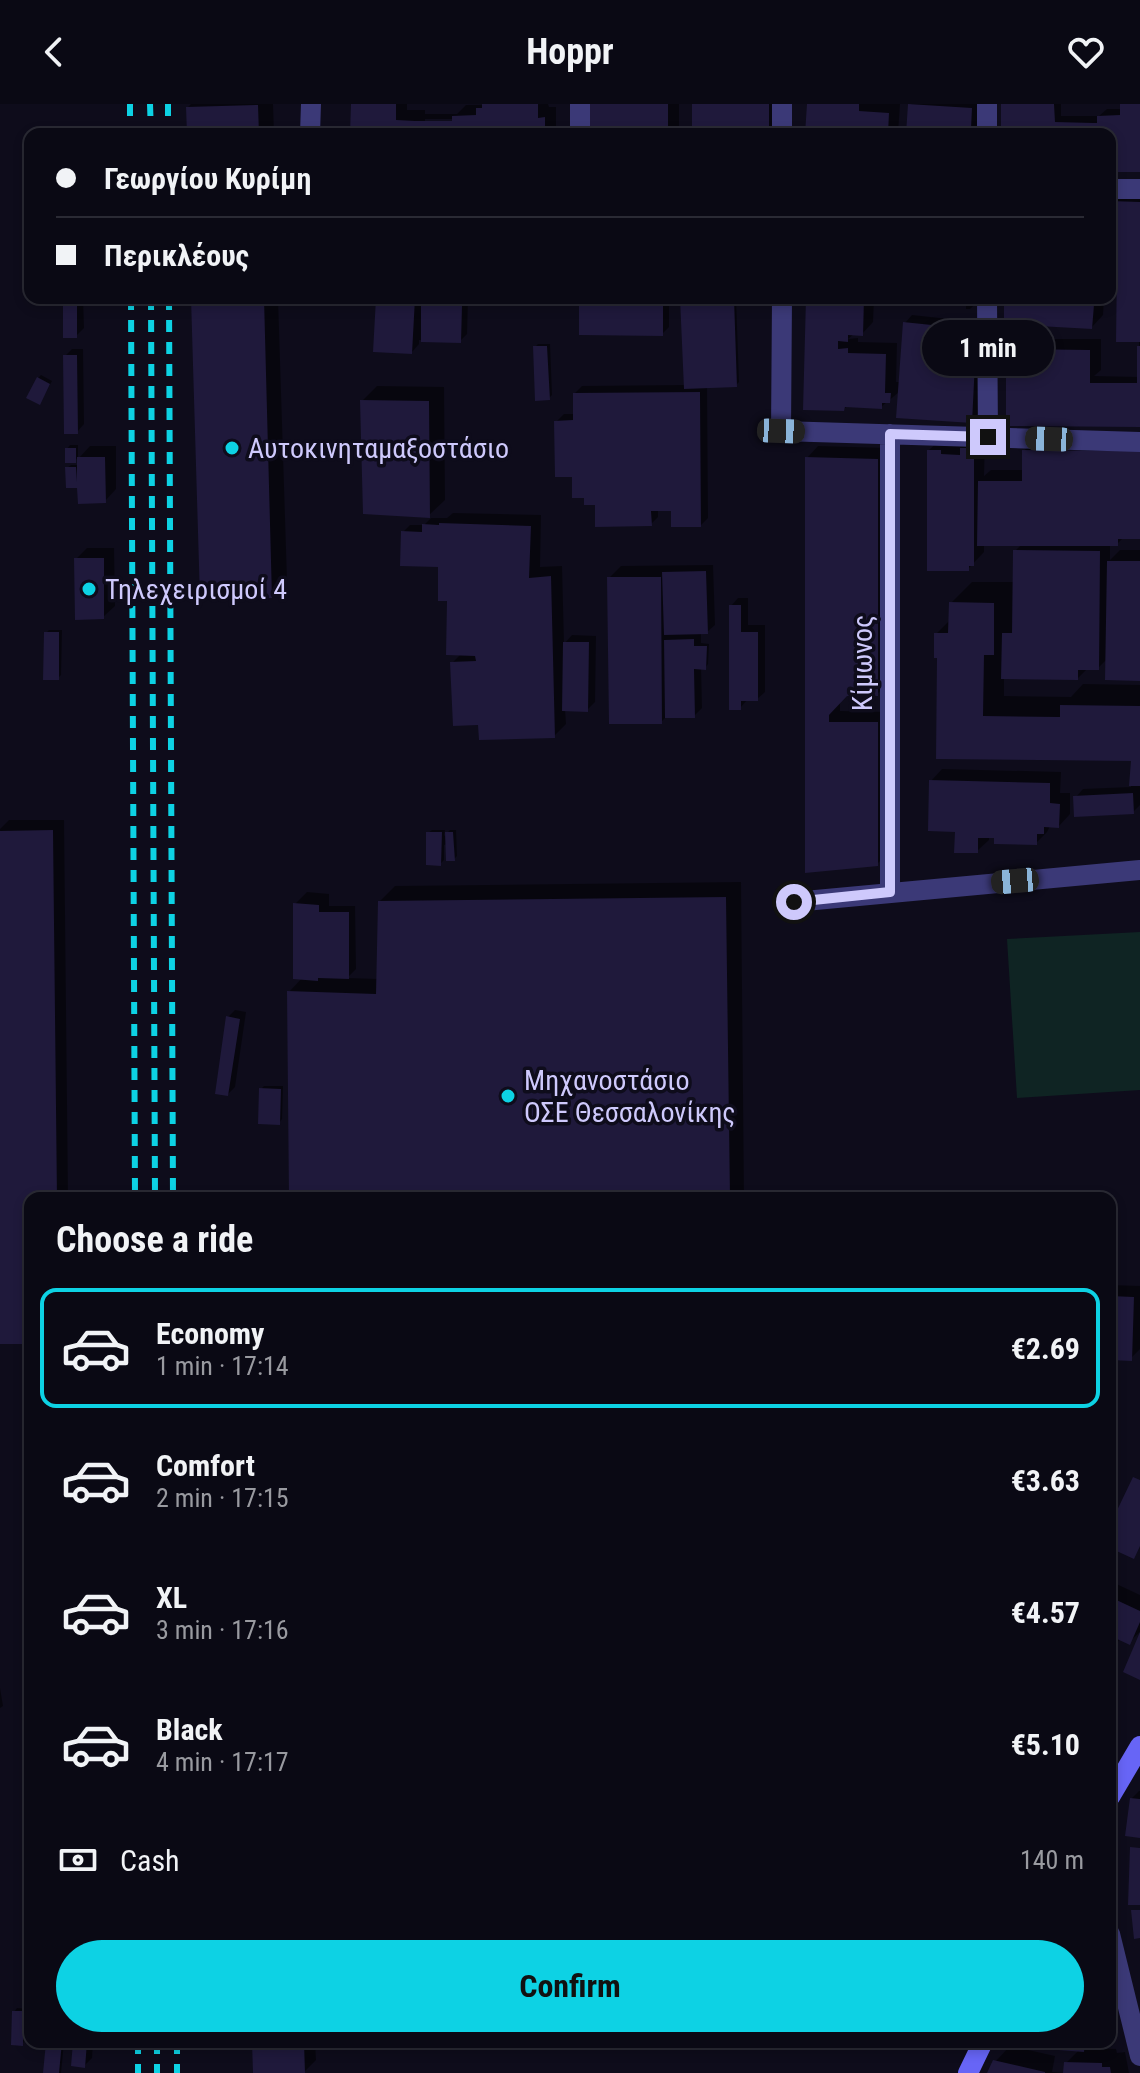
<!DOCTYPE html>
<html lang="en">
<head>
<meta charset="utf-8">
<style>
	body { margin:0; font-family:"Roboto Condensed",sans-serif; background:#13121d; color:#f1f3f6; height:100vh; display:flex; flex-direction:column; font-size:30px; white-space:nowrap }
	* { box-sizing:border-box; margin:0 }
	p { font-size:26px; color:#999aa0 }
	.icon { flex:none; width:44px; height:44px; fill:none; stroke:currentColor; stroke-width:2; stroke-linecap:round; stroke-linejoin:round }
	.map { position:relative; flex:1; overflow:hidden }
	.drawer { position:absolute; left:24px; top:1088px; width:1092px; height:856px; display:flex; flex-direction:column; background:#0a0914; border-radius:16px; box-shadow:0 4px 12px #0003,0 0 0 2px #2a2a34 }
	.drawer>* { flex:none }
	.guide { position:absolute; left:24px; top:24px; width:1092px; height:176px; border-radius:16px; box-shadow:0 4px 12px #0003,0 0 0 2px #2a2a34; display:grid; align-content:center; height:176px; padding:0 32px; background:#0a0914 }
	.end { position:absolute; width:36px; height:36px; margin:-18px; border:10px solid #cec9fc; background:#111; box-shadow:0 0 0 4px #111 }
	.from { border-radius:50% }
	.bubble { position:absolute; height:56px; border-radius:28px; background:#0a0914; box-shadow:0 4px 12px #0003,0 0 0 2px #2a2a34; font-size:26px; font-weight:700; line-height:56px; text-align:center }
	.car { position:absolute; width:24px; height:48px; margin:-24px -12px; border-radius:10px; box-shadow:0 0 6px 2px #0007; background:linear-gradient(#222 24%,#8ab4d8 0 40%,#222 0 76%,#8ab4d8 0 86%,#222 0) }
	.guide b { display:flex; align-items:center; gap:28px; height:76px; font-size:30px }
	.guide b+b { border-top:2px solid #2a2a34 }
	.guide i { width:20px; height:20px; background:#f1f3f6 }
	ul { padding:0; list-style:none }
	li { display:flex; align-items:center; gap:24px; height:120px; margin:0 16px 12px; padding:0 16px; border:4px solid transparent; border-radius:16px }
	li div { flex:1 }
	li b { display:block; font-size:30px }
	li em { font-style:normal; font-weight:700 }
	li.current { border-color:#0dd2e4 }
	li>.icon { width:72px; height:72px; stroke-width:1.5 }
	h2 { padding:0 32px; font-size:36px; line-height:96px }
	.pay { display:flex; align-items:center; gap:20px; height:88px; padding:0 32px; font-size:30px }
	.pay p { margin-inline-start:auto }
	.action { display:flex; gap:16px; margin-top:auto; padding:16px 32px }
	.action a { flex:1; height:92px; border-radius:48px; background:#0dd2e4; color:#111; font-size:32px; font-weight:700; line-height:92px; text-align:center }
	header { display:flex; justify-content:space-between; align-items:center; height:104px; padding:0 32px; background:#0a0914; font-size:36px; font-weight:700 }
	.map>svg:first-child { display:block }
	.green { fill:#0f2423 }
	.shadow { fill:#0007; fill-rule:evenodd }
	.building { fill:#1f193b }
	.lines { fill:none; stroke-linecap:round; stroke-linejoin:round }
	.street { stroke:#3b3977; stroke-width:20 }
	.secondary { stroke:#6765f6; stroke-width:20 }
	.rail { stroke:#0dd2e4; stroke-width:6; stroke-dasharray:12 10; stroke-linecap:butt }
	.route { stroke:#cec9fc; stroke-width:10 }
	.poi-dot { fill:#0dd2e4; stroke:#0e0c1b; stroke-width:3 }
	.labels { text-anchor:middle; stroke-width:7; stroke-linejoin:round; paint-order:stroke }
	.poi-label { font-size:28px; fill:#cec9fc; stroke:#0e0c1b; text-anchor:start }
	.street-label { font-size:28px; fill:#cec9fc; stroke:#0e0c1b }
</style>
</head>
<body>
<header><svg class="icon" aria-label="back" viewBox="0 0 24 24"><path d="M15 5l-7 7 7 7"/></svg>Hoppr<svg class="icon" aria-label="heart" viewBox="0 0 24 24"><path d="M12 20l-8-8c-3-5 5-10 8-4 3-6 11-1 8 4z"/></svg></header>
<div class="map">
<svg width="1140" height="1969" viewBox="0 0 1140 1969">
	<rect width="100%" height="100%" fill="#0e0c1b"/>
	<path class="green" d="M1140 828V986L1017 994 1007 835Z"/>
	<path class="shadow" d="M191 0H273L274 30H189L188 3Z
		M353 0H407V6H425V10H457L466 1 548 0 549 3H556V30H352ZM425 15H462V19H425Z
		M588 0H679V30H588Z
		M694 0H780V30H694Z
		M809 0H900L898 29 908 30 911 0H983V30H807Z
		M1003 0H1061V12H1099L1107 5H1122V0H1140V66H1110V30H1003Z
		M1110 86 1140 87V321L1008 246 1020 235H1101V266L1094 272 1139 273V236L1119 159H1110Z
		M65 194H83L84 224 76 232Z
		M193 194H278L287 476 271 492Z
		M378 194H421V204L431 194 468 195 467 230 460 237 419 236V240L412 248Z
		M581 194H669V223L662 230Z
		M682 194H736L739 278 736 281 707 282 708 414 701 421 673 405H658V413L651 420 597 398 574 371 556 318 564 310H575V289L582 282 685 281Z
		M808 194H874L873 218 862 230H854L848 235 858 234V238L897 239 896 278H900L905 219 912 211 958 216 955 253 962 246 986 247 983 305 971 317 899 288 881 303 847 302 844 305Z
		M962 194H981L970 205H966V194Z
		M1006 194H1104L1103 211 1092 223Z
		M538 240H550L552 291 549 294 535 243Z
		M72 245H83L84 320 77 328 65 252Z
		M41 271 52 277 40 299 38 274Z
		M377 282 444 283 445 396 429 411 362 297Z
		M985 333 984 372 991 366H1024V347L1035 335 1140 336V433H1124L1117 440H1110V456L1120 446H1140V575L1108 554 1098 564H1088L1078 574 1004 573V592L1071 593 1083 580 1140 581V701L1133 708 1076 693 1083 685 1131 683 1133 656 938 653 939 552 936 530 951 515V499L972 478H1015V447L1022 440H984V448L968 465 929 346 941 335Z
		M70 341H78V353L75 357 67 345Z
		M90 342H116V385L105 397 79 378 68 382 67 364 71 361H79V354Z
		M818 342 888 344 889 579 877 590H847L840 598V607L889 608V748L877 760 807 767V354Z
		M453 409 541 411 540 463 562 462 564 540 572 531 596 532 595 598 587 606 565 605 566 620 554 632 452 559 462 549 441 458 403 428 410 421H424L431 414H447Z
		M87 444H114L115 502 103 513 76 455Z
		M713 461 715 521 707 528H701V539L709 540 708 560 705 564 701 563 702 604 694 612H667L661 618 609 474 621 462Z
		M738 494H748V521H765V588L757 595H748L740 604 731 502Z
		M49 526H62L61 571 58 574 46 529Z
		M942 665 1061 668 1060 689H1070V710L1059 722H1050L1047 728 1036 739 989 732V736L977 747 957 726 931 677Z
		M9 716H64L68 1094H30V1238H0V725Z
		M432 726H445L444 732 450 726H456L457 752 454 755 447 740 444 741V756L441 759 428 729Z
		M741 778 744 1094H291L289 888 303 873 295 800 307 788 329 790V802H355L356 865 347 874 378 875 380 797 395 782Z
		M235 906 246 908 235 983 228 990V913Z
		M264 982H283L282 1015 279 1019 261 985Z
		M1110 1181 1140 1182V1245L1131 1254H1110Z
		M1110 1477 1140 1491V1528L1129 1538 1121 1534 1111 1545Z
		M0 1584 3 1602 0 1604Z
		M1139 1687H1140V1732L1132 1694Z
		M17 1904 27 1905 26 1936 22 1940 14 1908Z
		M48 1938H64L61 1969H45Z
		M75 1938H93L92 1954 84 1962Z
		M254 1938H315L316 1956 304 1968Z
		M1034 1938H1091L1085 1944 1116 1945 1117 1949 1125 1948 1129 1969H1065L1066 1959 1079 1946Z
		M1010 1942 1055 1952 1052 1968 1064 1969H989L995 1958Z"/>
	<path class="building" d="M351 0H396V16L415 17H452V12L476 11V4H482V0H538V14L545 13V30H350Z
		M586 0H668V30H586Z
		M692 0H769V30H692Z
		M807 0H859V7L889 9 888 30H805Z
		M908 0 972 4 971 25H969L968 30H906Z
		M1001 0H1054L1055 18 1094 19H1097V12L1120 11V0H1140V68H1110V30H1001Z
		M258 1 259 30H187L186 3Z
		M1110 97 1140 98V238H1116L1117 161H1110Z
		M63 194H77V234H63Z
		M191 194H264L272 494 200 495Z
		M376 194H415L412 250 373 248Z
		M579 194H663V232L579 231Z
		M680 194H734L737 283 684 285Z
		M806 194H864L863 232 848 231V238L838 237V245L848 244V249L886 250 885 289H891L890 299H882V305L845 303 844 307 803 306Z
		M1004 194H1057V200L1094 201 1092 225 1004 220Z
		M421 201 462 202 461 239 421 238Z
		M903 218 951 223 949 256 975 258 972 319 896 314Z
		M533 242H547L550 296 535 297Z
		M1137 242H1140V323L1006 322V245L1090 246V279H1137Z
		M63 251H77L78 330H64Z
		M37 273 50 280 40 301 26 294Z
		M700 288 701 423H671V407H651L652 422 595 423V401H584V394H572V373H555L554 317 573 316V289Z
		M360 296 429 297 430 414 363 410Z
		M65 344H76V359H65Z
		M960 344H974V462H969V467H927V346H941V350L960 351Z
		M1022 346 1140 347V435H1118V442H977L978 377H1022Z
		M77 353H105L106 399 78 400 77 384H66L65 363H76L77 378Z
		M805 353 878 355V592H847L829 611V618H878V762L805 769Z
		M439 419 531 422 529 474 551 472 555 634 479 636 478 621 453 622 450 558 476 557 475 552 446 551 447 497H438V463L400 462 401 427 422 428V420L439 421Z
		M1013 446 1100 447 1099 566H1078V576L1001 575 1002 529H1012Z
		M74 454H104V515L75 516Z
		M1107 457H1140V577L1105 576Z
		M706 467 708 530 664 531 662 468Z
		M607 473H661L662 620H609Z
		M949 498 994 499V551H984L983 612 1060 613V601L1140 602V682H1129L1131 657 936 655 937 554H934V529H948Z
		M729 501H741V528H758V597H741V606H729Z
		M44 528H59V576H43Z
		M694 535V542H707L706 566 694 565 695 614H665L664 536Z
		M563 538H589L588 608 562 607Z
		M929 676 1050 679V699L1060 700 1059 724 1044 723V730H1037V741L994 740V734H978V749H954L955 728 928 727Z
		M1133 689 1134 710 1074 713 1073 692Z
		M53 726 57 1094H30V1240H0V727Z
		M426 728H442L441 762 426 761Z
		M445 728H453L455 757H446Z
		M726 793 730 1094H289L287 887 376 890 378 797Z
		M293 799 319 801V808H349V875L318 874V877L293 875Z
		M226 912 240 915 228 992 215 990Z
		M259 984 281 985 280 1021 258 1020Z
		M1110 1192 1134 1193 1132 1257 1110 1256Z
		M1133 1373 1140 1376V1442L1134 1455 1110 1444V1421Z
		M1110 1493 1140 1507V1518L1130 1541 1117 1535 1110 1550Z
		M1140 1528V1576L1123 1568Z
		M1130 1694 1140 1695V1734L1125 1732Z
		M1130 1743 1140 1744V1801H1128Z
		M1131 1806H1140V1834L1134 1835Z
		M12 1907H24L23 1942 11 1941Z
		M46 1938H62L59 1969H43Z
		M73 1938H87L85 1964 71 1962Z
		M252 1938H304L305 1969H253Z
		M1032 1938H1085L1084 1948 1032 1944Z
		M993 1956 1045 1968V1969H987Z
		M1064 1958 1102 1959V1963H1110L1111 1969H1063Z"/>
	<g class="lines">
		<path class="street" d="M580 0V30
			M782 0V30
			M310 30 311 0
			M987 30V0
			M1110 85H1140
			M782 194 781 327 1140 338
			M987 194 988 333
			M890 330V788
			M794 798 1140 766
			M1110 1830 1140 1952"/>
		<path class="secondary" d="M1110 1693 1140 1642
			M968 1969 983 1938"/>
		<path class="rail" d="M130 0V30
			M150 0 151 30
			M168 0V30
			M131 194 135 1094
			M151 194 155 1094
			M169 194 173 1094
			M138 1938V1969
			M157 1938V1969
			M177 1938V1969"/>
	</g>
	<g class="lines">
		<path class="route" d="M794 798 890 788V330L988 333"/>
	</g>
	<g class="poi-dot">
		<circle cx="232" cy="344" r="8"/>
		<circle cx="89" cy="485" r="8"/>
		<circle cx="508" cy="992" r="8"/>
	</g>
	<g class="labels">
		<g class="poi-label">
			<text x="248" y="354">Αυτοκινηταμαξοστάσιο</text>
			<text x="105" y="495">Τηλεχειρισμοί 4</text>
			<text x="524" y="986">Μηχανοστάσιο<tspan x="524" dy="32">ΟΣΕ Θεσσαλονίκης</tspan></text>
		</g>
		<g class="street-label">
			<text transform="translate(862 559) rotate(-90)" y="10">Κίμωνος</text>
		</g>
	</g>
</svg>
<i class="end from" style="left:794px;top:798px"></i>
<i class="end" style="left:988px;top:333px"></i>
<div class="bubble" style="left:922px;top:216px;width:132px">1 min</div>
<i class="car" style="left:781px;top:327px;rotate:92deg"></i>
<i class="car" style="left:1049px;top:335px;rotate:272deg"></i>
<i class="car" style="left:1015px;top:777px;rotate:265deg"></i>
<div class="guide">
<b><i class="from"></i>Γεωργίου Κυρίμη</b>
<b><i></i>Περικλέους</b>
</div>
<section class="drawer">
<h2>Choose a ride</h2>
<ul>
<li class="current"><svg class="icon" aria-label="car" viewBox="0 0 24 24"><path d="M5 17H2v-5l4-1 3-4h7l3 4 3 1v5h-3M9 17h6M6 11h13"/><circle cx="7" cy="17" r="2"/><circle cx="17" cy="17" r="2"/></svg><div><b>Economy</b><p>1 min · 17:14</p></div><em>€2.69</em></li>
<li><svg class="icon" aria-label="car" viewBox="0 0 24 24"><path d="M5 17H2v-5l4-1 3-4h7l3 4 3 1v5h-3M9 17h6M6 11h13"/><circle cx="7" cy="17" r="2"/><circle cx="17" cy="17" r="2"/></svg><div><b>Comfort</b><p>2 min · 17:15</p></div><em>€3.63</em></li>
<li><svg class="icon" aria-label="car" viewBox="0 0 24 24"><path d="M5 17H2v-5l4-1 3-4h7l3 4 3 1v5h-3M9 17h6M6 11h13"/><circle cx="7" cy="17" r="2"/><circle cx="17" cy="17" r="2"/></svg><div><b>XL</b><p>3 min · 17:16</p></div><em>€4.57</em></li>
<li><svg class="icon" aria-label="car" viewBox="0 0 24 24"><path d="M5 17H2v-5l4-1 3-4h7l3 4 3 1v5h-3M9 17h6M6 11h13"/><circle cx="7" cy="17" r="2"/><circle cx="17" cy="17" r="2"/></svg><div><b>Black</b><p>4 min · 17:17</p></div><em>€5.10</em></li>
</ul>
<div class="pay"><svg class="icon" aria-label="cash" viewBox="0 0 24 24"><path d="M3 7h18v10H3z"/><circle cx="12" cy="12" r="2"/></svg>Cash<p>140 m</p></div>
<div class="action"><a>Confirm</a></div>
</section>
</div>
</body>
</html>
